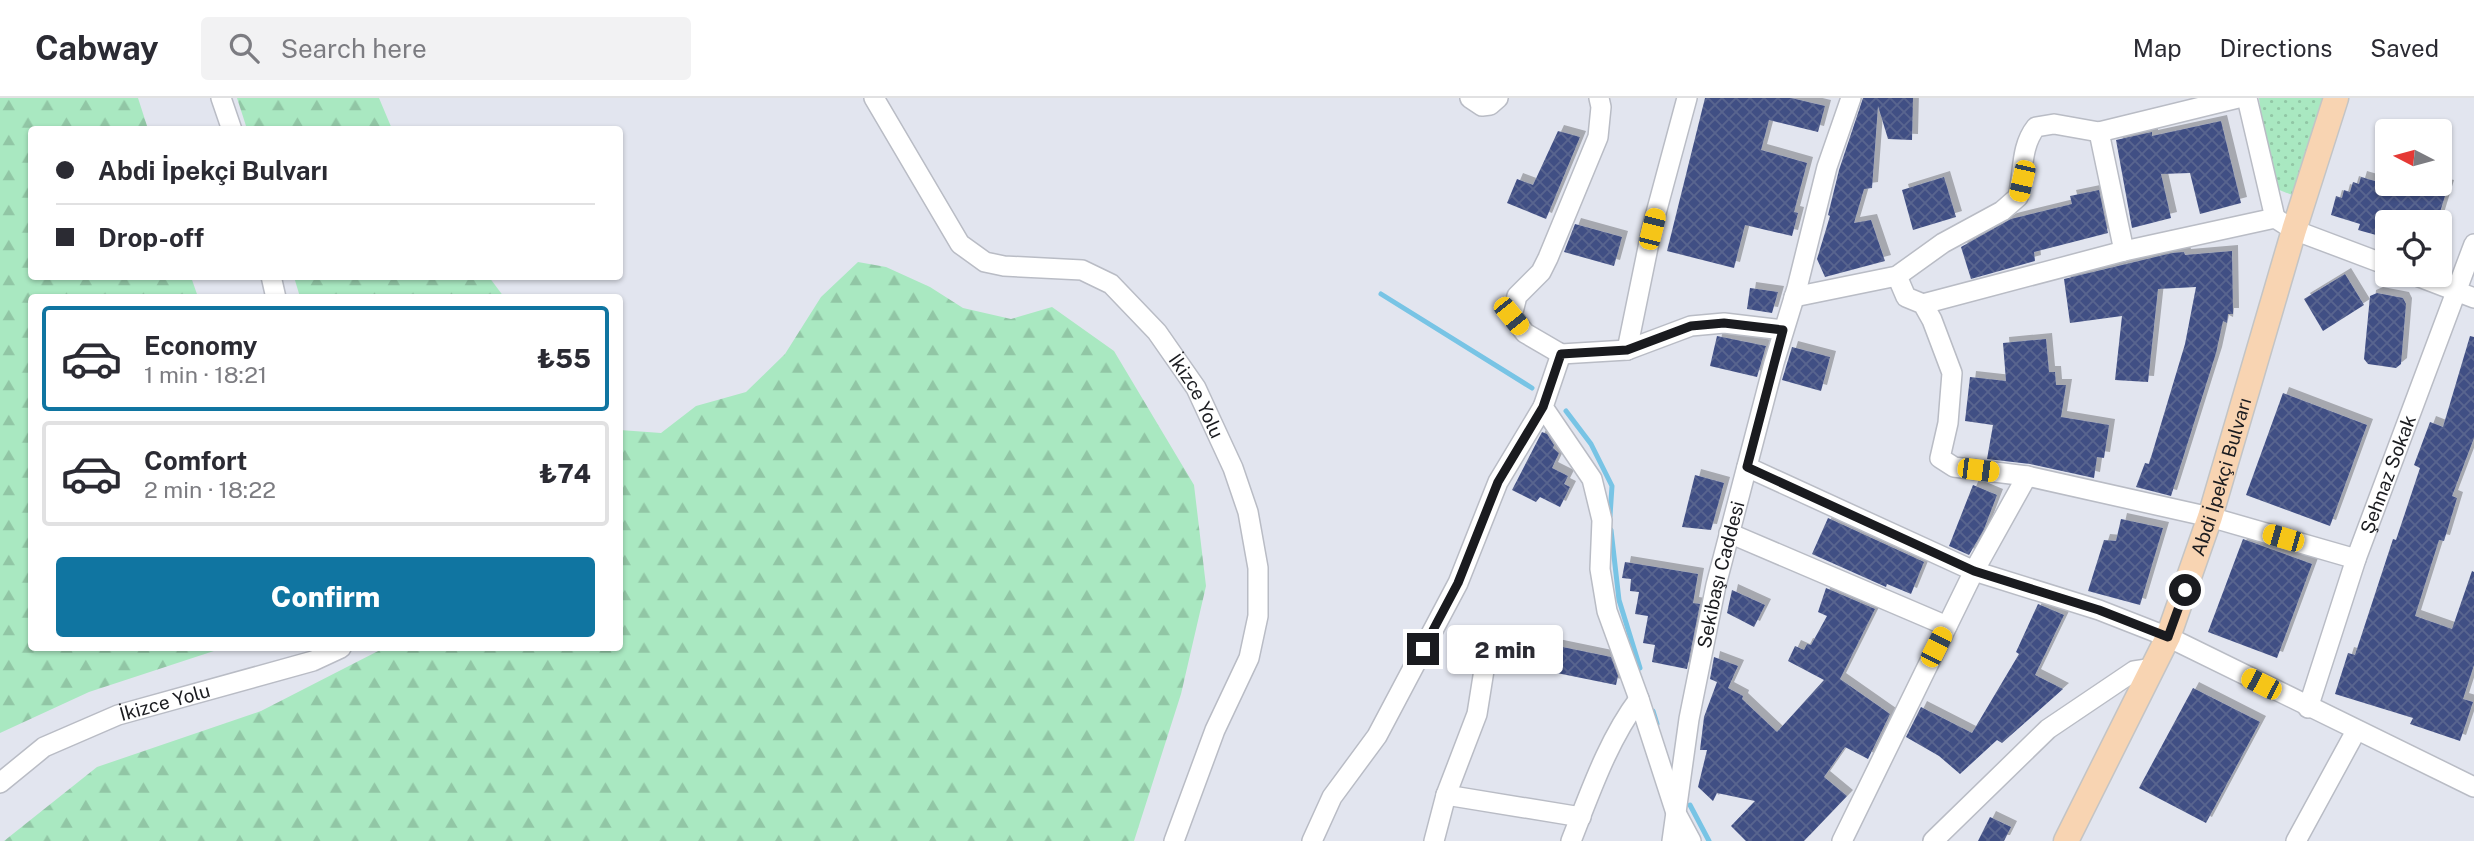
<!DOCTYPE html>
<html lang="en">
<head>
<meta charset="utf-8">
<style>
	body { margin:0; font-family:"Public Sans",sans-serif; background:#f2f2f3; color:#2b2b33; height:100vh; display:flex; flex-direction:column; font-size:26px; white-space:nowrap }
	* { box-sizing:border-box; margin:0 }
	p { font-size:23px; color:#7c7c81 }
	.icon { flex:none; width:38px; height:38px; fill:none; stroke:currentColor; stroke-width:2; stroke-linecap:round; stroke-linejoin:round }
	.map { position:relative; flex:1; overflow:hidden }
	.drawer { position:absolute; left:28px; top:196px; width:595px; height:357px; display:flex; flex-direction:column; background:#fff; border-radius:7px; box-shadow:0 2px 5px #0004 }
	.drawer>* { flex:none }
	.top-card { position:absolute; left:28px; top:28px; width:595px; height:154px; border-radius:7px; box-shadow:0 2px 5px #0004; display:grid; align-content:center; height:154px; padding:0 28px; background:#fff }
	.needle { width:46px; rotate:276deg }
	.buttons { position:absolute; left:2375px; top:21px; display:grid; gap:14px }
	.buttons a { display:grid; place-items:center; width:77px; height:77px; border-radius:7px; background:#fff; box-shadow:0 2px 5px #0004; font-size:35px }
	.end { position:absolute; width:32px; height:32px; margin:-16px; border:9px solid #1a1b1f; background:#fff; box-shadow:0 0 0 4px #fff }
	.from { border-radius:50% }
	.bubble { position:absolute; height:49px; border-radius:7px; background:#fff; box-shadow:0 2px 5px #0004; font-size:23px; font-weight:800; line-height:49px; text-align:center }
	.car { position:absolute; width:21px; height:42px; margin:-21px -10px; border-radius:9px; box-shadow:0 0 5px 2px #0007; background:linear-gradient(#f5c518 24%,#345 0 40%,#f5c518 0 76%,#345 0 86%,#f5c518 0) }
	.top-card b { display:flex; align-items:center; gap:24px; height:66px; font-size:26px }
	.top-card b+b { border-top:2px solid #e1e1e2 }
	.top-card i { width:18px; height:18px; background:#2b2b33 }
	ul { padding:12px 0 0; list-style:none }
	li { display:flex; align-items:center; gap:21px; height:105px; margin:0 14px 10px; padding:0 14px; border:4px solid #e1e1e2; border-radius:7px }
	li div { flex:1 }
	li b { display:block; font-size:26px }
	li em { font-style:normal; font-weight:800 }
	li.current { border-color:#1075a1 }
	li>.icon { width:63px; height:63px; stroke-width:1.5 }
	.button { display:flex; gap:14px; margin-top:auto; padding:14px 28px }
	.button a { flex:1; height:80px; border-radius:7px; background:#1075a1; color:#fff; font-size:28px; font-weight:800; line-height:80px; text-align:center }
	header { display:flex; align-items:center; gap:42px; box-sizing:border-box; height:98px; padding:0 35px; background:#fff; border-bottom:2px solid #e1e1e2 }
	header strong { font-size:33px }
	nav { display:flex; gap:38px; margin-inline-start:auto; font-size:24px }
	.search { width:490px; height:63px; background:#f2f2f3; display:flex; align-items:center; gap:18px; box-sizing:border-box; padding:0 24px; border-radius:7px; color:#7c7c81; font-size:26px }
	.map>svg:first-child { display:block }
	.forest { fill:url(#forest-firs) }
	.park { fill:url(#park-dots) }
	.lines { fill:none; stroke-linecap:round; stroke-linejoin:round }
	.stream { stroke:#78c4e5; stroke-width:5 }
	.building { fill:url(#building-cross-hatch); filter:url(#shadow) }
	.minor-casing { stroke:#b9bcc5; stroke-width:22 }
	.major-casing { stroke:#c3c4c5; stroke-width:27 }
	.minor { stroke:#fff; stroke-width:19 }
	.major { stroke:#f8d4b2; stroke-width:24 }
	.route { stroke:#1a1b1f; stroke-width:9 }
	.labels { text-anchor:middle; stroke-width:7; stroke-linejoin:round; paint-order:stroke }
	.street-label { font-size:19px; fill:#1a1b1f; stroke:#eff2fc }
</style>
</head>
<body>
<header>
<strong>Cabway</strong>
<div class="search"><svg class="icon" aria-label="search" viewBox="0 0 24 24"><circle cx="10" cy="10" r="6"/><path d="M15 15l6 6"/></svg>Search here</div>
<nav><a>Map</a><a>Directions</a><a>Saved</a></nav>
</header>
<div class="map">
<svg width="2474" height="743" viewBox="0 0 2474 743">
	<defs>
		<pattern id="forest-firs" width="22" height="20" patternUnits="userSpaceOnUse" patternTransform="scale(1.75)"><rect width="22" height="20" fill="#a9e8c1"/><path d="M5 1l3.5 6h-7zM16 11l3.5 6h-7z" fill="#91c6a5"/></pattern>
		<pattern id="park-dots" width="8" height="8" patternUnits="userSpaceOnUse" patternTransform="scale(1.75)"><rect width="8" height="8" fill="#a9e8c1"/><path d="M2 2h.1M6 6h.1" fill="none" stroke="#91c6a5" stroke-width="1.8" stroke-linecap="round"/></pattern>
		<pattern id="building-cross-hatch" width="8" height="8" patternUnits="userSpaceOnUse" patternTransform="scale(1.75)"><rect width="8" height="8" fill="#414f84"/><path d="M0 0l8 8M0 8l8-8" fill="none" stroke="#59658f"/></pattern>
		<filter id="shadow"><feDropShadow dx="6" dy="-6" stdDeviation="0" flood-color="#0004"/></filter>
	</defs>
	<rect width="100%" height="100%" fill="#e2e5ef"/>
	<path class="forest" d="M0 0H138L148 31 32 32V178L191 179 198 199 32 200V550H223L89 594 0 635Z
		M237 0H379L392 31H247Z
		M858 164 886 169 930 189 963 210 1011 221 1052 209 1114 253 1194 387 1206 488 1181 596 1134 743H4L97 669 261 613 384 550H620V332L661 335 696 308 746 294 785 256 821 199Z
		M294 179H489L504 199H300Z"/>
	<path class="park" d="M2259 0H2327L2297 99 2277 91 2263 33Z"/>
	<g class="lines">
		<path class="stream" d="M1381 196 1532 290
			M1566 313 1591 346 1612 388 1610 418
			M1611 432 1619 502 1640 570
			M1653 613 1657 626
			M1690 707 1709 743"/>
	</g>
	<path class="building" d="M1705 0H1791L1825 8 1818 34 1769 22 1761 52 1807 65 1794 114 1798 115 1792 138 1745 127 1734 170 1667 153Z
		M1863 0H1913L1912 42 1888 41 1878 8 1872 90 1864 91 1854 125 1871 122 1885 163 1825 179 1817 161 1830 118 1828 117 1839 72Z
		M2221 23 2241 105 2200 116 2190 75 2161 76 2171 120 2132 130 2116 42 2152 34V38Z
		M1558 33 1580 39 1546 121 1507 105 1517 81 1533 87Z
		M1944 79 1956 119 1913 132 1902 92Z
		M2361 79 2385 86H2439L2448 88 2437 124H2387V140L2358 132 2360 126 2331 117 2336 98 2342 100 2344 92 2350 94 2353 84 2359 86Z
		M2099 92 2108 135 2034 154 2035 163 1971 181 1961 149 2011 121 2072 106 2070 98Z
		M1575 126 1622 139 1614 168 1564 154Z
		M2232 153 2233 216H2228L2227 225 2223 223 2216 255 2171 398 2136 389 2145 365 2149 366 2185 246 2196 189 2158 191 2148 284 2115 282 2122 218 2070 225 2064 181 2172 155 2184 154 2185 157Z
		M2345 176 2364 207 2323 233 2304 201Z
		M1750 190 1778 194 1772 215 1747 211Z
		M2377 195 2403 200 2406 206 2401 266 2396 270 2368 266 2364 261 2370 198Z
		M1717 238 1766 248 1757 279 1710 268Z
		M2470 238 2474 239V340L2452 398 2457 400 2444 443 2439 442 2415 518 2452 531 2472 473 2474 474V567L2463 601 2473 604 2460 643 2410 626 2413 620 2335 596 2348 555 2355 557 2393 441 2396 442 2420 370 2414 367 2430 324 2443 329Z
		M2046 241 2049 274H2055L2056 287H2066L2061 319 2109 327 2104 360 2097 359 2094 380 2030 366 1987 361 1993 327 1965 323 1970 279 2006 283 2003 245Z
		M1792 249 1830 259 1821 293 1782 282Z
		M2283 295 2367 327 2330 428 2246 397Z
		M1542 334 1547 336 1554 347 1553 350 1559 355 1552 370 1568 378 1564 386 1570 389 1560 409 1540 399 1536 404 1512 392Z
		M1695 377 1724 385 1711 432 1682 429Z
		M1973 387 1997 397 1984 431 1969 457 1949 448Z
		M1828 420 1924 464 1911 496 1887 486 1886 489 1812 456Z
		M2121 421 2163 430 2140 507 2088 493 2104 442 2116 443Z
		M2243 441 2312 466 2277 560 2208 534Z
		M1625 464 1698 476 1693 505 1700 506 1687 571 1652 564 1655 547 1643 545 1648 518 1635 516 1639 494 1630 493 1631 481 1622 480Z
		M1826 490 1875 511 1840 581 1890 616 1868 661 1845 649 1824 679 1847 698 1804 743H1746L1731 728 1755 703 1717 695 1713 703 1698 689 1707 652H1700L1704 619 1717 584 1710 581 1714 559 1738 568 1728 590 1743 598 1742 601 1777 634 1824 582 1788 563 1795 548 1804 552 1807 546 1811 547 1827 518 1818 514Z
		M1732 492 1765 507 1754 529 1727 515Z
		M2038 506 2064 517 2035 577 2063 591 2002 645 1997 642 1960 676 1939 658 1906 639 1921 609 1972 635 2019 556 2016 554Z
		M1548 546 1611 559 1618 578 1616 587 1542 572Z
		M2193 590 2260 624 2206 725 2139 690Z
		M1990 719 2011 729 2004 743H1978Z"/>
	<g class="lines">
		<defs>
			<g id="minor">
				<path d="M221 0 232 32"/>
				<path id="s1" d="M874 0 960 146 985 164 1004 168 1082 172 1111 186 1157 234 1196 290 1233 370 1248 414 1258 470V518L1249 560 1215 632 1174 743"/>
				<path d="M1470 0 1482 8 1490 7 1498 0"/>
				<path d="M1599 0 1601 9 1598 39 1548 160 1541 174 1517 198 1512 218 1525 235 1561 256 1627 252 1691 228 1724 225 1783 232"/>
				<path d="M2247 0 2275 120"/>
				<path d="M2099 34 2124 153"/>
				<path d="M2414 177 2474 200"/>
				<path d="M271 178 276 200"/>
				<path d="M1897 178 1906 199 1923 206 1932 222 1952 275 1948 325 1940 360 1954 369 2027 378 2210 419 2356 461"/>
				<path d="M1794 199 1897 178 1943 145 2002 113 2018 99C2024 75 2020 49 2036 29L2054 26 2099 34 2238 0"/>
				<path d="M1923 206 2124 153 2275 120 2294 132 2387 167"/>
				<path d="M1627 252 1652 130 1687 0"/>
				<path d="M1561 256 1543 309 1592 381 1602 422 1600 471 1607 513 1639 601 1676 715 1691 743"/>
				<path d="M1747 369 1974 473 2099 512 2168 539 2474 689"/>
				<path d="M1729 435 1947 528"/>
				<path id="s2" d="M2308 610 2356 461 2474 146"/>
				<path id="s3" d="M0 685 44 649 118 617 313 563 341 550"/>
				<path d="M1446 697 1581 719"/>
				<path d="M1312 743 1332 699 1377 638 1458 485 1498 384 1543 309"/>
				<path d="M1434 743 1446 697 1477 616 1488 547"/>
				<path d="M1571 743C1590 695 1608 642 1639 601"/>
				<path id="s4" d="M1672 743 1689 621 1716 487 1774 265 1797 190 1827 69 1851 0"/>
				<path d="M1842 743 1974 473 2027 378"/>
				<path d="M1933 743 2048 631 2134 573 2154 570"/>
				<path d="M2296 743 2356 633"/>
			</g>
			<g id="major">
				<path id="s5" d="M2066 743 2168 539 2210 419 2294 132 2336 0"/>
			</g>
		</defs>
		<use href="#minor" class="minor-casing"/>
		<use href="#major" class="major-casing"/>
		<use href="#minor" class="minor"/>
		<use href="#major" class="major"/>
	</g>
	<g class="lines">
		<path class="route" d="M1423 551 1458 485 1498 384 1543 309 1561 256 1627 252 1691 228 1724 225 1783 232 1747 369 1974 473 2099 512 2168 539 2185 492"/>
	</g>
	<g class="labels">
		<g class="street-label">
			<text dy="7" stroke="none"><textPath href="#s1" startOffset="472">İkizce Yolu</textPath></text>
			<text dy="7" stroke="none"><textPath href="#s2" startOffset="247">Şehnaz Sokak</textPath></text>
			<text dy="7" stroke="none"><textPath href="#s5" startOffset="397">Abdi İpekçi Bulvarı</textPath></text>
			<text dy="7" stroke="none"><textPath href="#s4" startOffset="271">Sekibaşı Caddesi</textPath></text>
			<text dy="7" stroke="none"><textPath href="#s3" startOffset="186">İkizce Yolu</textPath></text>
		</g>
	</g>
</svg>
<div class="buttons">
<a><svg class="needle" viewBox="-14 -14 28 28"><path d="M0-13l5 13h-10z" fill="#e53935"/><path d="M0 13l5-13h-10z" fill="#7c7c81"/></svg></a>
<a><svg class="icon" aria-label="locate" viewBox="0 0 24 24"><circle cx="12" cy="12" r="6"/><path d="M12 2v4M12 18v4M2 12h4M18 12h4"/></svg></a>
</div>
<i class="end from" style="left:2185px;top:492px"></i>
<i class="end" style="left:1423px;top:551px"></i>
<div class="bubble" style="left:1447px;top:527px;width:116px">2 min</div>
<i class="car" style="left:2022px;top:83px;rotate:193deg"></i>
<i class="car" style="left:1652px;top:131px;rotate:14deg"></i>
<i class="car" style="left:1511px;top:218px;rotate:141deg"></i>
<i class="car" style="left:1978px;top:372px;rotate:97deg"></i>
<i class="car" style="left:2283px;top:440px;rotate:286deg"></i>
<i class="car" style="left:1936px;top:549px;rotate:27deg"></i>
<i class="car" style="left:2261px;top:586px;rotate:297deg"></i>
<div class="top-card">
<b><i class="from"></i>Abdi İpekçi Bulvarı</b>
<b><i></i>Drop-off</b>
</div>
<section class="drawer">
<ul>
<li class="current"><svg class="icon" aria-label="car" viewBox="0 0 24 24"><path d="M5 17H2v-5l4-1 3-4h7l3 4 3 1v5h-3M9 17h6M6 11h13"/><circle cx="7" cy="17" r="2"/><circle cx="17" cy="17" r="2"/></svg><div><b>Economy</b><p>1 min · 18:21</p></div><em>₺55</em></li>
<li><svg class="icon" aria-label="car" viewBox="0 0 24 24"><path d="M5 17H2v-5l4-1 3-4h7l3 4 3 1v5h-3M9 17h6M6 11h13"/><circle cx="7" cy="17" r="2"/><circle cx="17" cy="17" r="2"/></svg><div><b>Comfort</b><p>2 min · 18:22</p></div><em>₺74</em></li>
</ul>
<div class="button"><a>Confirm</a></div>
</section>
</div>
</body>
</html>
